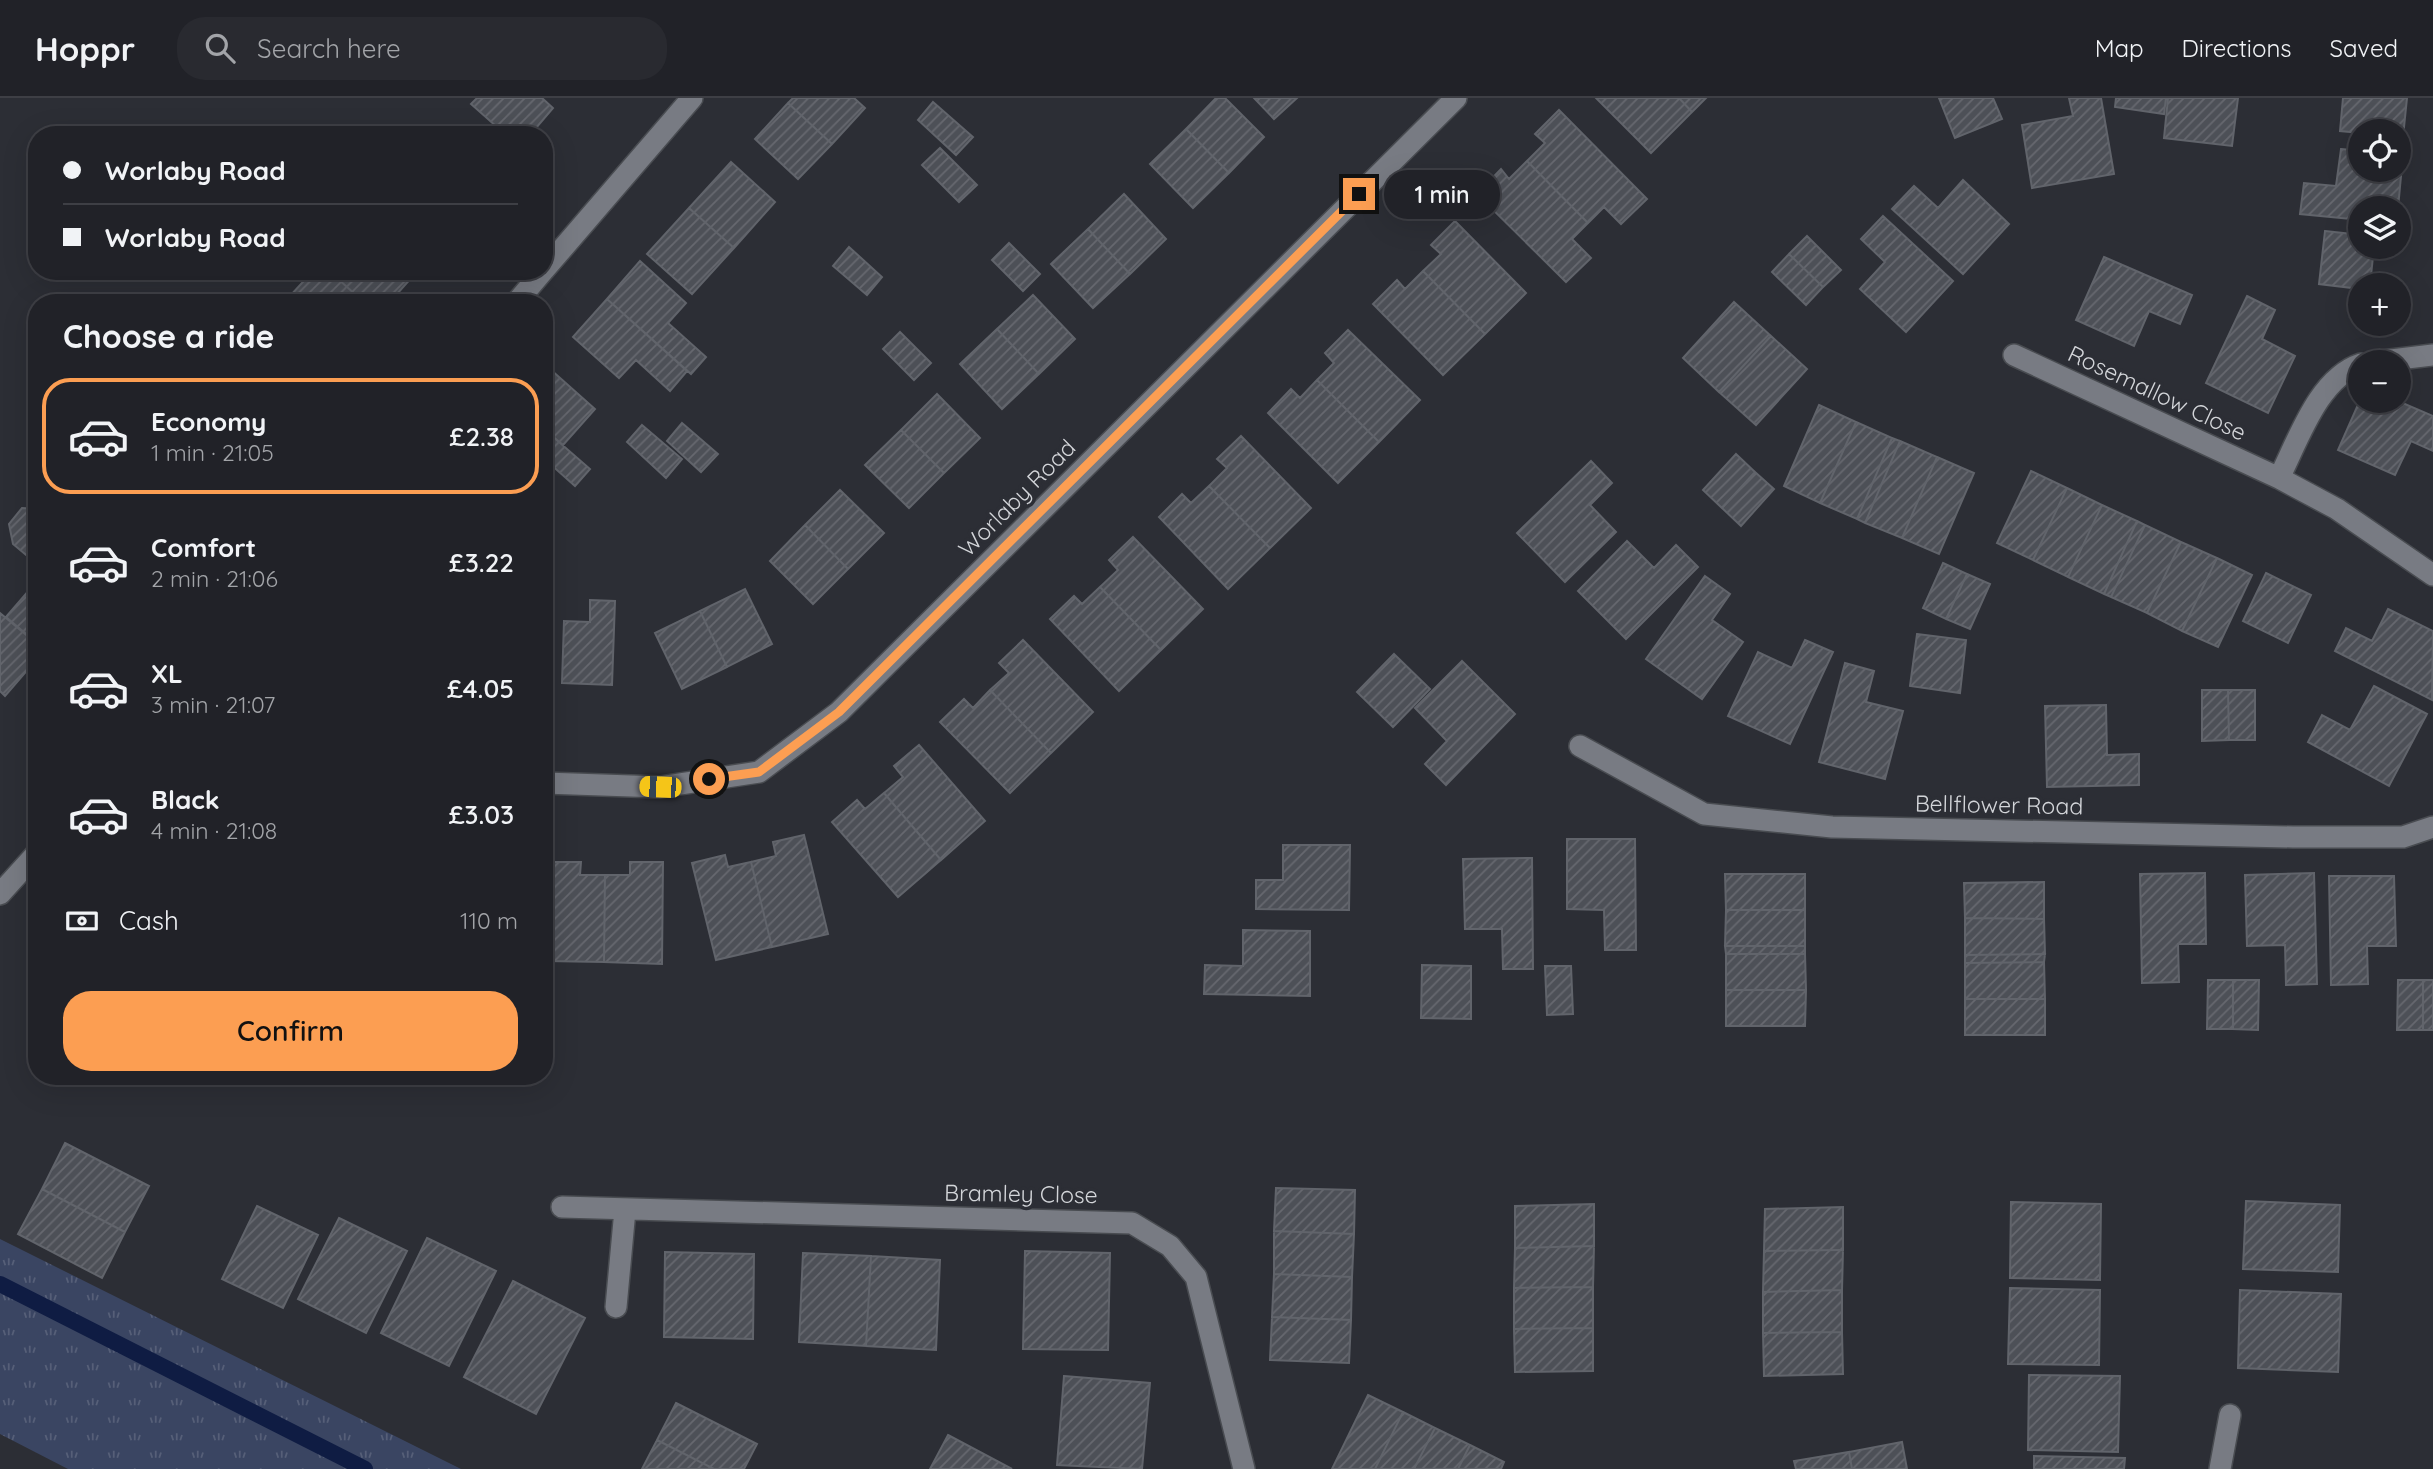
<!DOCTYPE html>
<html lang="en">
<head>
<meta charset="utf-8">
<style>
	body { margin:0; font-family:Quicksand,sans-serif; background:#292a30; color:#f1f3f6; height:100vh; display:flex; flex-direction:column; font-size:26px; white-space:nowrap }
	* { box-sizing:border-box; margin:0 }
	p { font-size:23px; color:#a2a4a8 }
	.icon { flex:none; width:38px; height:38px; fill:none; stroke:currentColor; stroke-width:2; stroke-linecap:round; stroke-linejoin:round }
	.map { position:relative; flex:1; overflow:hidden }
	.panel { position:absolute; left:28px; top:196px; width:525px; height:791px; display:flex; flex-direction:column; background:#212228; border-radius:28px; box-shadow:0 7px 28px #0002,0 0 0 2px #3e3f45 }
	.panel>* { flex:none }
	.hud { position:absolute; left:28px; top:28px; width:525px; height:154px; border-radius:28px; box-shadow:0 7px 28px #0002,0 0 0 2px #3e3f45; display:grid; align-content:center; height:154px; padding:0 35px; background:#212228 }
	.tools { position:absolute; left:2348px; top:21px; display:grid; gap:14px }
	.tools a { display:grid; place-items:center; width:63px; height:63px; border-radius:50%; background:#212228; box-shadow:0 7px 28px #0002,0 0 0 2px #3e3f45; font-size:35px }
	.end { position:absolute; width:32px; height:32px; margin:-16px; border:9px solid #fc9e52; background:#111; box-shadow:0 0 0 4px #111 }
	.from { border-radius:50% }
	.bubble { position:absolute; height:49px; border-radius:24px; background:#212228; box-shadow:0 7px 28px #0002,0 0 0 2px #3e3f45; font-size:23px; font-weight:600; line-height:49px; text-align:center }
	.car { position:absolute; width:21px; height:42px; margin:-21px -10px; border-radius:9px; box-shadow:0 0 5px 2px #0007; background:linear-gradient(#f5c518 24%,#345 0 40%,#f5c518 0 76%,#345 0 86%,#f5c518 0) }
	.hud b { display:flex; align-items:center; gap:24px; height:66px; font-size:26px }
	.hud b+b { border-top:2px solid #3e3f45 }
	.hud i { width:18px; height:18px; background:#f1f3f6 }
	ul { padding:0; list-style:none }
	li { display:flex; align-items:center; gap:21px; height:116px; margin:0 14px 10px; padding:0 21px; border:4px solid transparent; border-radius:28px }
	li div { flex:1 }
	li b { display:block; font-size:26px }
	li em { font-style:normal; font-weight:600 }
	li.selected { border-color:#fc9e52 }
	li>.icon { width:63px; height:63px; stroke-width:1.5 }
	h2 { padding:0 35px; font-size:32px; line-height:84px }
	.pay { display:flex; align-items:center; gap:18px; height:77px; padding:0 35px; font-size:26px }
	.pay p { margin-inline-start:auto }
	.cta { display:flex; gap:14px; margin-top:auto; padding:14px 35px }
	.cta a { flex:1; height:80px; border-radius:28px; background:#fc9e52; color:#111; font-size:28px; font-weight:600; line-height:80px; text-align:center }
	header { display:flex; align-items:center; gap:42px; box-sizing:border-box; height:98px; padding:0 35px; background:#212228; border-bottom:2px solid #3e3f45 }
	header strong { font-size:33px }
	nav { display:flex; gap:38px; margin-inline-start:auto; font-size:24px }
	.search { width:490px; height:63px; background:#292a30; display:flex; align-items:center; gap:18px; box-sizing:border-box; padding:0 24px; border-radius:28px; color:#a2a4a8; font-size:26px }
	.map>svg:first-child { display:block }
	.grass { fill:url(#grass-tufts) }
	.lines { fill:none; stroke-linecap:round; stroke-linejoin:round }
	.stream { stroke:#0f1c43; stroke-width:16 }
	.building { fill:url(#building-hatch); stroke:#61646b; stroke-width:2 }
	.minor-casing { stroke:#494c51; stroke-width:24 }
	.minor { stroke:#787b83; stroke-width:21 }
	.route { stroke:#fc9e52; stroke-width:9 }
	.labels { text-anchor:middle; stroke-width:7; stroke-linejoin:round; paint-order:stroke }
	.street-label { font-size:23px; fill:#d3d5d9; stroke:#2c2e35 }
</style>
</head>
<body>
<header>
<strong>Hoppr</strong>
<div class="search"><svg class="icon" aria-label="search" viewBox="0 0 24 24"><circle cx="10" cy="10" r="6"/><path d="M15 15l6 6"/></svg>Search here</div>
<nav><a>Map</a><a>Directions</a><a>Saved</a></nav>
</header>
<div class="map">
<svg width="2433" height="1371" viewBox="0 0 2433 1371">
	<defs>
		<pattern id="grass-tufts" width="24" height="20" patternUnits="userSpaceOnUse" patternTransform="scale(1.75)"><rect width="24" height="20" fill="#3a4562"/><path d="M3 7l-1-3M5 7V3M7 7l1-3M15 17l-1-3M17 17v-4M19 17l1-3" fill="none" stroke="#565f78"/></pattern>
		<pattern id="building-hatch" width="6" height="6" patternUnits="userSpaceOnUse" patternTransform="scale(1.75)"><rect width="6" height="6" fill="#4d5057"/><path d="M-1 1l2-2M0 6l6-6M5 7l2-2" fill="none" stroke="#66686f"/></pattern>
	</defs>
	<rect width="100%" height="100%" fill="#2c2e35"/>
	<path class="grass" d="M0 1141 461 1371H68L0 1336Z"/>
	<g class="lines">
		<path class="stream" d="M0 1186 365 1371"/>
	</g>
	<path class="building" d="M477 0H542L553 10 530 37H506L471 6Z
		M793 0H854L865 10 832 46 788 5Z
		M1216 0H1225L1264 39 1229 75 1186 31Z
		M1254 0H1297L1274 21Z
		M1596 0H1679L1692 14 1651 55Z
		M1679 0H1706L1692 14Z
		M1939 0H1993L2002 21 1955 40Z
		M2069 0H2101L2114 76 2032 90 2022 27 2073 18Z
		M2116 0H2166L2164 16 2115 9Z
		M2168 0H2238L2232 48 2164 40Z
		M2343 0H2407L2403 39H2399V33L2361 35 2340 33Z
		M933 4 973 39 956 57 918 22Z
		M788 5 832 46 798 81 755 41Z
		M1559 12 1647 101 1621 126 1604 109 1588 125 1527 63 1545 45 1535 36Z
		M1186 31 1229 75 1193 110 1150 66Z
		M940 50 977 87 959 104 922 67Z
		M2341 51 2361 53V72H2399V57H2403L2398 110H2361V122L2300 116 2304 85 2336 88Z
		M1527 63 1588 125 1572 141 1591 160 1566 184 1477 96 1501 71 1509 81Z
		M731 64 775 104 734 150 689 110Z
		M1963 82 2009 126 1963 176 1892 111 1914 88 1938 110Z
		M1124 96 1166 141 1130 176 1088 131Z
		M689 110 734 150 692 196 647 156Z
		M1883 118 1953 183 1906 234 1860 191 1885 164 1861 141Z
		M1455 123 1526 195 1485 236 1423 173 1441 156 1431 147Z
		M1088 131 1130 176 1093 210 1051 166Z
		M2325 133 2361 137V149H2374L2370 187H2361V191L2319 186Z
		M1807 138 1841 172 1823 189 1789 156Z
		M1009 145 1040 176 1023 193 992 162Z
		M849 149 882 179 867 197 833 168Z
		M1789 156 1823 189 1806 207 1772 174Z
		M2104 159 2192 197 2180 226 2149 213 2134 248 2076 222Z
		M640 163 686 205 668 225 706 259 691 276 607 201Z
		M313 173H329L365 205H298L290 198Z
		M329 173H408L413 178 389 205H365Z
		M1423 173 1485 236 1443 277 1373 206 1397 182 1405 191Z
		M1033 197 1075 241 1039 276 997 231Z
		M2247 198 2275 212 2262 241 2295 258 2268 315 2206 285Z
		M607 201 687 273 670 293 636 262 619 280 573 239Z
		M1734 204 1771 238 1719 294 1683 260Z
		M997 231 1039 276 1002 311 960 266Z
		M1348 232 1420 302 1379 344 1317 282 1334 265 1325 255Z
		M900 234 931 265 914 282 883 251Z
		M1771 238 1807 271 1756 327 1719 294Z
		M550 271 595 311 563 347 544 331V278Z
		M1317 282 1379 344 1338 385 1268 315 1291 291 1300 300Z
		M937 296 980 340 944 375 901 332Z
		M2361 300V303H2398L2433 318V353L2411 343 2395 377 2338 352Z
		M1819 307 1856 324 1820 405 1784 388Z
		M1856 324 1892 340 1857 421 1820 405Z
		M682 325 718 356 701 374 667 343Z
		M642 327 682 361 666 380 627 344Z
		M544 331 590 371 575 388 548 364 544 368Z
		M901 332 944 375 909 410 865 367Z
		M1241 338 1311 410 1270 450 1209 388 1227 370 1217 361Z
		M1892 340 1900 343 1865 425 1857 421Z
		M1900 343 1937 359 1902 440 1865 425Z
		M1736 356 1755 374 1722 410 1703 392Z
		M1937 359 1974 375 1939 456 1902 440Z
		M1591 363 1612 385 1590 407 1616 434 1565 484 1517 435Z
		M2031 373 2067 390 2033 462 1997 445Z
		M1755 374 1774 391 1741 428 1722 410Z
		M1209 388 1270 450 1228 491 1159 419 1182 396 1191 405Z
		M2067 390 2102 407 2068 479 2033 462Z
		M840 392 884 435 848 471 805 427Z
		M2102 407 2137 423 2104 496 2068 479Z
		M22 410 37 411V466L13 446 9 426Z
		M2137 423 2145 427 2111 499 2104 496Z
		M805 427 848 471 813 506 770 463Z
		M2145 427 2181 444 2147 515 2111 499Z
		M1133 439 1203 511 1161 552 1100 489 1118 472 1109 462Z
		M1627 443 1654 470 1676 447 1698 469 1626 541 1578 493Z
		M2181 444 2217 460 2182 533 2147 515Z
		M2217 460 2252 477 2218 549 2182 533Z
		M1943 465 1967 476 1946 521 1923 510Z
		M2266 475 2311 497 2288 545 2243 523Z
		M1967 476 1990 486 1970 531 1946 521Z
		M1705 478 1730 496 1712 522 1743 544 1702 601 1646 561Z
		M37 483V545L6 519Z
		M1100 489 1161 552 1119 593 1050 521 1074 498 1082 506Z
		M745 491 772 546 727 569 700 513Z
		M590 502 615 503 612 587 562 585 564 523 590 524Z
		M2388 511 2433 533 2432 602 2335 553 2346 530 2372 543Z
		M700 513 727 569 682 591 655 535Z
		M0 515 37 546V561L5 598 0 593Z
		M1917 536 1966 542 1960 595 1910 588Z
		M1023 542 1093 614 1051 655 990 592 1009 575 999 565Z
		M1805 542 1833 554 1790 646 1728 618 1758 554 1792 570Z
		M1394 556 1430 591 1393 629 1357 594Z
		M1462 563 1515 616 1446 687 1425 666 1447 643 1415 610Z
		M1845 565 1874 573 1866 604 1903 613 1885 681 1819 664Z
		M2374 588 2427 616 2389 688 2308 644 2322 617 2350 632Z
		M990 592 1051 655 1010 695 940 624 964 601 973 610Z
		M2202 592H2228L2229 642 2202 643Z
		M2228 592H2255V642H2229Z
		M2106 607 2107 657 2139 656V687L2047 689 2045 608Z
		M919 647 985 723 941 762 884 695 903 679 894 668Z
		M884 695 941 762 898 799 832 724 857 702 865 711Z
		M804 737 828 836 772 849 751 764 776 758 773 744Z
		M1567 741H1635L1636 852H1605L1604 812 1567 811Z
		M1283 747H1350L1349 812 1256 811V782H1283Z
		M725 757 728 769 751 764 772 849 716 862 692 765Z
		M1532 760 1533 871H1503L1502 831H1465L1463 761Z
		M547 764H581L580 777H605L604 864 546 863Z
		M630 764H663L662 866 604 864 605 777H630Z
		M2205 775 2206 846H2178L2179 884 2142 885 2140 776Z
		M2314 775 2317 886 2286 887 2285 847 2247 848 2245 777Z
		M1725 776H1805V812H1726Z
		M2329 778H2394L2396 848H2367L2368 886 2331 887Z
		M2044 784V821L1965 820 1964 785Z
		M1726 812H1805V848H1725Z
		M1965 820 2044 821 2045 856 1965 857Z
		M1243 832 1310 833V898L1204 896 1205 867 1243 868Z
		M1725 848H1805V856H1726Z
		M1726 856H1805L1806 892H1726Z
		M2045 856 2044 864 1965 865V857Z
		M2044 864 2045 901H1965V865Z
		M1422 867 1471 868V921L1421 920Z
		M1545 868H1571L1573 916 1547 917Z
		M2208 882H2233V931H2207Z
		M2233 882H2259L2258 932 2233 931Z
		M2398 882H2423V932H2397Z
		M2423 882H2433V932H2423Z
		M1726 892H1806L1805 928H1726Z
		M1965 901H2045V937H1965Z
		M65 1045 149 1088 125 1134 42 1091Z
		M1276 1090 1355 1092 1354 1136 1274 1133Z
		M42 1091 125 1134 102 1180 18 1136Z
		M2246 1103 2340 1107 2338 1174 2243 1171Z
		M2011 1104 2101 1106 2100 1182 2010 1180Z
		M1594 1106V1148L1515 1150V1108Z
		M257 1108 318 1137 283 1210 222 1181Z
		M1843 1109V1152L1764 1153 1765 1111Z
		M339 1120 407 1153 366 1235 298 1201Z
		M1274 1133 1354 1136 1352 1179 1274 1176Z
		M427 1140 496 1173 449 1268 381 1235Z
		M1594 1148 1593 1189 1514 1190 1515 1150Z
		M1843 1152 1842 1192 1763 1194 1764 1153Z
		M1025 1153 1110 1155 1108 1252 1023 1251Z
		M665 1154 754 1156 753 1241 664 1239Z
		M803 1155 871 1158 866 1248 799 1244Z
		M871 1158 940 1162 936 1252 866 1248Z
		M1274 1176 1352 1179 1351 1222 1272 1219Z
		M513 1183 585 1220 536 1316 464 1279Z
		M1593 1189V1230L1514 1231V1190Z
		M2010 1190 2100 1192 2099 1267 2008 1266Z
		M1842 1192V1234L1763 1235V1194Z
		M2240 1192 2341 1196 2338 1274 2238 1270Z
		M1272 1219 1351 1222 1349 1265 1270 1262Z
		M1593 1230V1273L1515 1274 1514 1231Z
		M1842 1234 1843 1276 1764 1278 1763 1235Z
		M2029 1277 2120 1278 2118 1354 2028 1352Z
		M1064 1278 1150 1285 1142 1371 1057 1367Z
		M1368 1297 1403 1314 1375 1371H1332Z
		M676 1305 757 1346 744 1371H714L657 1342Z
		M1403 1314 1435 1330 1414 1371H1375Z
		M1435 1330 1470 1347 1458 1371H1414Z
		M948 1337 1012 1371H930Z
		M657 1342 714 1371H642Z
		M1902 1344 1907 1371H1852L1849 1354Z
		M1470 1347 1504 1364 1501 1371H1458Z
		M1849 1354 1852 1371H1796L1794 1363Z
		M2034 1358 2125 1360 2124 1371H2034Z"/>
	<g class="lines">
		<defs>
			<path id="minor" d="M544 172 692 0
				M516 205 543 173
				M2014 257 2279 380 2337 411 2433 477
				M2374 264 2433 257
				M2279 380C2298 343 2318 280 2361 266
				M1580 648 1704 716 1832 729 2293 739H2403L2433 729
				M544 685 660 689 759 674 839 614 1456 0
				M0 796 37 755
				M562 1109 1132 1125 1170 1148 1196 1179 1244 1371
				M616 1209 625 1112
				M2220 1371 2230 1317"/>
		</defs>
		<use href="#minor" class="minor-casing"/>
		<use href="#minor" class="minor"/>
	</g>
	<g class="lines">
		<path class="route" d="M709 681 759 674 839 614 1359 96"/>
	</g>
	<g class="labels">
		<g class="street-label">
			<text transform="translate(2157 295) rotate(25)" y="8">Rosemallow Close</text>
			<text transform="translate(1017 400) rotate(-45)" y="8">Worlaby Road</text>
			<text transform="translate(1999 707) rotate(1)" y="8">Bellflower Road</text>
			<text transform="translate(1021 1096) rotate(1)" y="8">Bramley Close</text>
		</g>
	</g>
</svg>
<div class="tools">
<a><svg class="icon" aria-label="locate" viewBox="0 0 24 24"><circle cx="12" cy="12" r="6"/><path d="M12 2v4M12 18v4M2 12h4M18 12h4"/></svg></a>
<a><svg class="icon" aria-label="layers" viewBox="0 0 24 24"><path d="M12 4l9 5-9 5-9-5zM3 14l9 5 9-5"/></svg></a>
<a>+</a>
<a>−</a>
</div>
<i class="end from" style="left:709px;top:681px"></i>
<i class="end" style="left:1359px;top:96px"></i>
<div class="bubble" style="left:1384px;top:72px;width:116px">1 min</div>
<i class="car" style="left:660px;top:689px;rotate:272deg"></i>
<div class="hud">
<b><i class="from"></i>Worlaby Road</b>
<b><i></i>Worlaby Road</b>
</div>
<section class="panel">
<h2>Choose a ride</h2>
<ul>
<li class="selected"><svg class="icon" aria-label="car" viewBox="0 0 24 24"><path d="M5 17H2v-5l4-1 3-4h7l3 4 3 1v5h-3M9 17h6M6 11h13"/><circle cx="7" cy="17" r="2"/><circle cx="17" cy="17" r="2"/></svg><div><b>Economy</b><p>1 min · 21:05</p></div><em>£2.38</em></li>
<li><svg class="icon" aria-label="car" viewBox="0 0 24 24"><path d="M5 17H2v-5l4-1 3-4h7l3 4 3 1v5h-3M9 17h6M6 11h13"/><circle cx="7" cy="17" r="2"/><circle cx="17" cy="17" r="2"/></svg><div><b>Comfort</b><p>2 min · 21:06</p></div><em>£3.22</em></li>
<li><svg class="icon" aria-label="car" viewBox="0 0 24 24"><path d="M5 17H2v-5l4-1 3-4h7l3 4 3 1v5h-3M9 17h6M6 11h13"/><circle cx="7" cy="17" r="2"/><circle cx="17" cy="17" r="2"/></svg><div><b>XL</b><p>3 min · 21:07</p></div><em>£4.05</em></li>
<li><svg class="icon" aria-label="car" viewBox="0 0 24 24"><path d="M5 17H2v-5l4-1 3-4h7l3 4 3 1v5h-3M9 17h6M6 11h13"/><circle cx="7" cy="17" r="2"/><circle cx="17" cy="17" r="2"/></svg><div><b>Black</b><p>4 min · 21:08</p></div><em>£3.03</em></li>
</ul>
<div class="pay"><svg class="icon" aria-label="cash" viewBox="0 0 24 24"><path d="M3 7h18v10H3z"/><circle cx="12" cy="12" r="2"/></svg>Cash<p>110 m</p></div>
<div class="cta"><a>Confirm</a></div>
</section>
</div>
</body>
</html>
